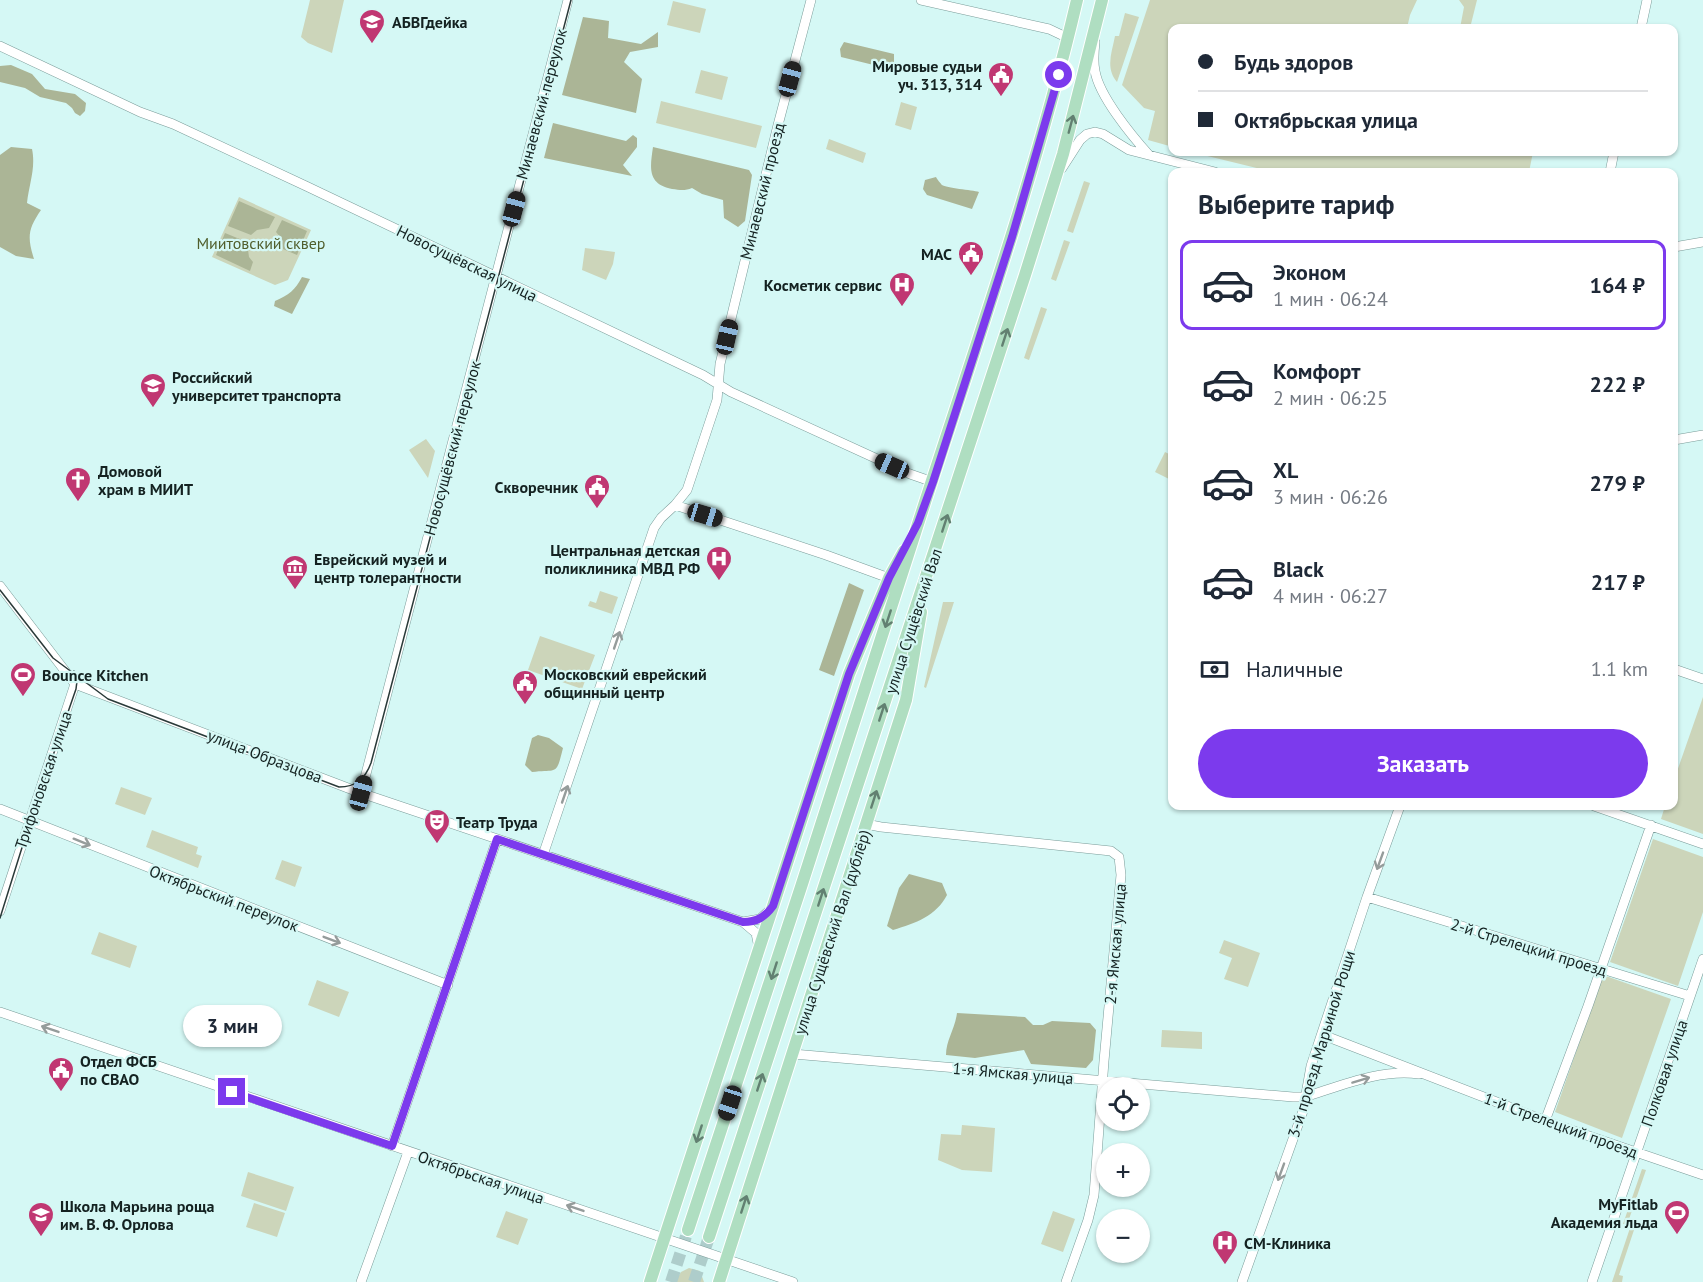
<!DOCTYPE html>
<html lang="ru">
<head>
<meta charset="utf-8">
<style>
	body { margin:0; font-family:"PT Sans",sans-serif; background:#f2f2f3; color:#1f2937; height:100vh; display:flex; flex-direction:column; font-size:22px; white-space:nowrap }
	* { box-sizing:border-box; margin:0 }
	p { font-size:20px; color:#747a83 }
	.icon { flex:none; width:33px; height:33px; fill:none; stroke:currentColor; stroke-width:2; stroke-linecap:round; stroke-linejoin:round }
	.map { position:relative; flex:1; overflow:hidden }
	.side { position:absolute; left:1168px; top:168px; width:510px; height:642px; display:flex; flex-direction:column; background:#fff; border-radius:12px; box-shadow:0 2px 4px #0004 }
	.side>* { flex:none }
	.banner { position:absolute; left:1168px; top:24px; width:510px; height:132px; border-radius:12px; box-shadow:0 2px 4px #0004; display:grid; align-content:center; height:132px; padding:0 30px; background:#fff }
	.tools { position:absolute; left:1096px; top:1077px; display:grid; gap:12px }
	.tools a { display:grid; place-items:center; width:54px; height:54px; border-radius:50%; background:#fff; box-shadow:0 2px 4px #0004; font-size:30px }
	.end { position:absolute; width:27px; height:27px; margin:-14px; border:8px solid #7c3aed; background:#fff; box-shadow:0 0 0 3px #fff }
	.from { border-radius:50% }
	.bubble { position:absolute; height:42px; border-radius:21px; background:#fff; box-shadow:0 2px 4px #0004; font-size:20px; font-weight:800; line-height:42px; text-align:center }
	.car { position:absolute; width:18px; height:36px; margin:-18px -9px; border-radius:8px; box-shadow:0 0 4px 2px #0007; background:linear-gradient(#222 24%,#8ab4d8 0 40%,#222 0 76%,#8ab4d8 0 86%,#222 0) }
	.banner b { display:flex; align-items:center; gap:21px; height:57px; font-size:22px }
	.banner b+b { border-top:2px solid #e0e1e3 }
	.banner i { width:15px; height:15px; background:#1f2937 }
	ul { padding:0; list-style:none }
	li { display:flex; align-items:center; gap:18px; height:90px; margin:0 12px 9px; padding:0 18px; border:3px solid transparent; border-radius:12px }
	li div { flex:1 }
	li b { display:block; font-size:22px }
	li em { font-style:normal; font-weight:800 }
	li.on { border-color:#7c3aed }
	li>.icon { width:54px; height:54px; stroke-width:1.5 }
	h2 { padding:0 30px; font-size:27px; line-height:72px }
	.pay { display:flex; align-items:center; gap:15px; height:66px; padding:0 30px; font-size:22px }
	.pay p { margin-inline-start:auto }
	.cta { display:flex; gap:12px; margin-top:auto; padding:12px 30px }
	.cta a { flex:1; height:69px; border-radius:36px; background:#7c3aed; color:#fff; font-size:24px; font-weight:800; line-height:69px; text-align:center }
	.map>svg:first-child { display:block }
	.green { fill:#ccd5ba }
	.forest { fill:#abb596 }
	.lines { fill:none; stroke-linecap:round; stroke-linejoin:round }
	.major-tunnel { stroke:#aecdcb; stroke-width:12; stroke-dasharray:12 6; stroke-linecap:butt }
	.minor-casing { stroke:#7a9c99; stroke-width:10 }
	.major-casing { stroke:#fff; stroke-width:14 }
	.minor { stroke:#fff; stroke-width:9 }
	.major { stroke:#afdec1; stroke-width:12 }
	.tram { stroke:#2a3a39; stroke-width:1.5 }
	.oneway { stroke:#628071 }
	.oneway2 { stroke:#959c9b }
	.route { stroke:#7c3aed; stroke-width:8 }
	.labels { text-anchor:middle; stroke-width:4.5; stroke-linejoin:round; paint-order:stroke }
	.poi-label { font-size:16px; font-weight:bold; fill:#142221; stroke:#d5f8f5; text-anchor:start }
	.street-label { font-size:16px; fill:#142221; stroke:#d5f8f5 }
	.park-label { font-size:16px; fill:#505e2c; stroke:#d5f8f5 }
</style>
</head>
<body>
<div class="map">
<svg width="1703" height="1282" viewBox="0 0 1703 1282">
	<rect width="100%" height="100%" fill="#d5f8f5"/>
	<path class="green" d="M310 0H344L332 53 308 43 301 37Z
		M1150 0H1417L1410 15 1407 28H1173V147L1148 140 1155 111 1144 108 1122 85Z
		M1459 0H1477L1470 28H1460L1464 7Z
		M673 1 706 9 700 33 667 25Z
		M1125 13 1139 17 1117 82C1105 68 1112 52 1115 36H1119Z
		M701 70 728 77 722 100 695 93Z
		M661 101 762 126 756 148 656 123Z
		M901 102 917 107 911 130 895 125Z
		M829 139 866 153 863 163 826 149Z
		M1191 152H1533L1529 172H1273Z
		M1084 181 1090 183 1073 233 1067 231Z
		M239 197 311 230 288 280 275 285 212 257Z
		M1064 240 1070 242 1056 281 1051 279Z
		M585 248 615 252 613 264 606 280 582 270Z
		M1041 307 1047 309 1029 360 1024 358Z
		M426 439 435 451 428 478 409 450Z
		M1165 452 1173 456V481L1155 472Z
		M600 591 618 597 612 614 588 606 590 601 596 603Z
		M943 602H954L926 688 924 687Z
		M540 636 595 655 582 689 528 670Z
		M1703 697V834L1661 819 1665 806H1674V780Z
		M121 787 152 798 145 815 115 804Z
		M152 830 198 847 196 854 202 856 198 868 146 847Z
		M1653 839 1703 857V912L1678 986 1610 962Z
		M282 860 302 867 295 887 275 879Z
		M99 932 137 946 130 968 91 954Z
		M1224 940 1260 953 1248 987 1224 979 1232 958 1219 953Z
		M1603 975 1671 999 1622 1138 1555 1112Z
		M317 980 349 992 339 1017 308 1005Z
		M1162 1030 1202 1032V1049L1161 1047Z
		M962 1125 995 1128 992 1172 962 1170 938 1160 941 1134 961 1135Z
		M1642 1169 1646 1170 1627 1225 1623 1224Z
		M248 1172 294 1187 286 1211 241 1196Z
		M254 1203 285 1213 277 1237 246 1227Z
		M506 1211 528 1219 518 1245 496 1237Z
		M1053 1211 1075 1219 1063 1252 1041 1244Z
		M1632 1222 1636 1224 1619 1275 1623 1276 1622 1282H1612Z
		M689 1268 700 1271 704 1282H675L681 1272Z"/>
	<path class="forest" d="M583 17 609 21 608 38 641 44 658 32V47L630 52 624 62 642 79 636 113 562 95Z
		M844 42 894 54V62L890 69 841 57 840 49Z
		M11 65 32 74 45 89 75 94 86 103 85 111 80 116 75 113 72 108 66 103 40 97 25 88 0 82V66Z
		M553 123 626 141 633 135 637 138V147L623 165 632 176 544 158Z
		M11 147 32 149C36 168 29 184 27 203L41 210C28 229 27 237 34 259L16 256 0 247V155Z
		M653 147 749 170 752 175 745 221 738 227 724 218 723 200 702 194 692 188C685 191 680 190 672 189 647 184 650 168 653 147Z
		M936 177C937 179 941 184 942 185 946 188 972 190 979 192L972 209 927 195 923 189 925 180Z
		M239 201 275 217 269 228 257 230 251 235 228 226Z
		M282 220 307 231 297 255 283 249 281 238 276 232Z
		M225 233 247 242 249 257 253 262 250 271 216 255Z
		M302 277 310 279 292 314 274 306 275 301C289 295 295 290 302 277Z
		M849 583 864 590 834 676 819 670Z
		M538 735 549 738 563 748C556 776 558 769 532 772L525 765 532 738Z
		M909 874 942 883 947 895C936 916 916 923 893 930L887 926 899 888Z
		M957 1013 1025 1017 1033 1025H1043L1052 1021 1090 1023 1096 1030 1093 1060 1086 1068 1031 1064 1024 1050 975 1058 946 1055C946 1040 955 1029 957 1013Z"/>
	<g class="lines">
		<path class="major-tunnel" d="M671 1282 688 1230
			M694 1282 709 1237"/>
		<defs>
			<path id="minor" d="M921 0 1049 29 1068 38
				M1641 28 1647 0
				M1095 42C1094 51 1093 62 1095 71 1099 96 1132 136 1149 155
				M0 46 140 112 173 124 306 186 703 375 731 392 910 474 933 482
				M1062 168 1080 140 1087 134 1095 132 1103 134 1129 150 1215 172
				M1610 172 1614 152
				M1674 247 1703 242
				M1674 440 1703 435
				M675 505 826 555 889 578
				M0 586 75 684 361 793 743 922 756 933 759 948
				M1674 669 1703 679
				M361 793 568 0
				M1594 806 1703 844
				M0 809 448 985
				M866 824 881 827 1111 851 1119 857 1121 875 1104 1061 1094 1195 1088 1220 1066 1282
				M543 855 654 528 661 518 675 505 687 490 717 400 720 364 778 125 811 0
				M1367 897 1690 996
				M0 911 75 684
				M743 922 760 919 772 908
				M0 1012 793 1282
				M1323 1035 1551 1123 1703 1175
				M793 1054 1293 1097H1305C1343 1085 1379 1069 1419 1074
				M1545 1121 1588 1006 1651 825
				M392 1146 497 839
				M361 1282 408 1152
				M1242 1282 1303 1111 1311 1066 1367 897 1400 806
				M1592 1282 1703 959"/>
			<path id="major" d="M688 1230C766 996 842 762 917 527 973 352 1035 179 1077 0
				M709 1237 1025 275 1063 154 1102 0
				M650 1282 849 674 889 578 904 551
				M719 1282 906 700 921 612"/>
		</defs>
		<use href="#minor" class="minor-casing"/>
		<use href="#major" class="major-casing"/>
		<use href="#minor" class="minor"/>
		<use href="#major" class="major"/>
		<path class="tram" d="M0 590 53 658 108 699 339 787C356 787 365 779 371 763L571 0
			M0 918 30 822 76 689 77 681 74 671"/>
	</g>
	<defs><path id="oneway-shaft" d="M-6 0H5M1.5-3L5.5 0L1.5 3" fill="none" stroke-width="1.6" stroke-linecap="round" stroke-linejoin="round" transform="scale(1.5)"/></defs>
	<g class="oneway">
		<use href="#oneway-shaft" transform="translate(1071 124) rotate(-75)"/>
		<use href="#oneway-shaft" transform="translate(1005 337) rotate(-72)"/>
		<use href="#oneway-shaft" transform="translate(945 523) rotate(-72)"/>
		<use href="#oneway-shaft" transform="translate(888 619) rotate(108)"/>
		<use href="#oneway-shaft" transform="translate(882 712) rotate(-72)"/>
		<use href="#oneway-shaft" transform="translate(874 799) rotate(-72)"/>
		<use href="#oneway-shaft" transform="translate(821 897) rotate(-72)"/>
		<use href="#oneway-shaft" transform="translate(774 971) rotate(108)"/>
		<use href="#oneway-shaft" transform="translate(760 1082) rotate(-72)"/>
		<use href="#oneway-shaft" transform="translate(699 1134) rotate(108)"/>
		<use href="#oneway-shaft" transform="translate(744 1204) rotate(-72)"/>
	</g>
	<g class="oneway2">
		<use href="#oneway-shaft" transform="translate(617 640) rotate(-71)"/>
		<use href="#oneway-shaft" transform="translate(565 794) rotate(-71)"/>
		<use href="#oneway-shaft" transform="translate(82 842) rotate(22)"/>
		<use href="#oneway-shaft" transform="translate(1380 861) rotate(110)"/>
		<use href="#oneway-shaft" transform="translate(332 940) rotate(21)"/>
		<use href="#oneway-shaft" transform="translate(50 1029) rotate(-161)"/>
		<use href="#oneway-shaft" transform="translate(1361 1080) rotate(-17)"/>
		<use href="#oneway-shaft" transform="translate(1281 1172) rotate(110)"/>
		<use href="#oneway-shaft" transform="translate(575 1208) rotate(-161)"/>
	</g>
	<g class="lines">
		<path class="route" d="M232 1092 392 1146 497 839 743 922C757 922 765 917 773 906L849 674 889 578 918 523 933 482 1012 237 1059 75"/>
	</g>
	<defs>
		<symbol id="school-pin" viewBox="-11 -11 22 30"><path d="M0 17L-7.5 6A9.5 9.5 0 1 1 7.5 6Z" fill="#c03772" stroke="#d5f8f5"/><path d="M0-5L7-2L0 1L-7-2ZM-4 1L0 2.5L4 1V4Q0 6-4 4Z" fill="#fff"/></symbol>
		<symbol id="civic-pin" viewBox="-11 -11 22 30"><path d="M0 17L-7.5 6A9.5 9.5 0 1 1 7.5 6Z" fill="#c03772" stroke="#d5f8f5"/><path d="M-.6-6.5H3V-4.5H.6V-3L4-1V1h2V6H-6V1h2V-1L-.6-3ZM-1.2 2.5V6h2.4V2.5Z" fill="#fff"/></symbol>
		<symbol id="hospital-pin" viewBox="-11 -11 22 30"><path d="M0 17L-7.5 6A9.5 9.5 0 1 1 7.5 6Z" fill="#c03772" stroke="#d5f8f5"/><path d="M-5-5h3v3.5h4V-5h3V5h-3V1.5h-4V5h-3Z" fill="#fff"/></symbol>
		<symbol id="university-pin" viewBox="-11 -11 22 30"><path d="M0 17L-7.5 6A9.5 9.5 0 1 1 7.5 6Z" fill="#c03772" stroke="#d5f8f5"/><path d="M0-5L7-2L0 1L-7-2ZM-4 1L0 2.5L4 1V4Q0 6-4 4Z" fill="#fff"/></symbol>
		<symbol id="church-pin" viewBox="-11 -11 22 30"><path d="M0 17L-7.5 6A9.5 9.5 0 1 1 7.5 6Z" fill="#c03772" stroke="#d5f8f5"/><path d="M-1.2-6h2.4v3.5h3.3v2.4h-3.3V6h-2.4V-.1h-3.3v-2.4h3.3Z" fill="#fff"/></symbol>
		<symbol id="museum-pin" viewBox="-11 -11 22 30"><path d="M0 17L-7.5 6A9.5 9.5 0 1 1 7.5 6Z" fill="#c03772" stroke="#d5f8f5"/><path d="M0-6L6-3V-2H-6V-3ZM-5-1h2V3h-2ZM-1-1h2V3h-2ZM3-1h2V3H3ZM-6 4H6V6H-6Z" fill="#fff"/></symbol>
		<symbol id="stadium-pin" viewBox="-11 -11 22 30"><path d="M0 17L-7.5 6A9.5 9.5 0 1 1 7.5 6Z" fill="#c03772" stroke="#d5f8f5"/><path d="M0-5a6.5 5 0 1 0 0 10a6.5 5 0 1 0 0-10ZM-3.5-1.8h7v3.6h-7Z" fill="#fff"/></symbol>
		<symbol id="theatre-pin" viewBox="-11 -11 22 30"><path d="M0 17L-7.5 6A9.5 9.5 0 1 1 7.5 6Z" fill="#c03772" stroke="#d5f8f5"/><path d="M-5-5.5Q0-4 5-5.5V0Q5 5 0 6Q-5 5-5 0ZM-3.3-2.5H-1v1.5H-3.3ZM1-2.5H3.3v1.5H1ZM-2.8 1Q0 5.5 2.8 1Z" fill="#fff"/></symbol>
	</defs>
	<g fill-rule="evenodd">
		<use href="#school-pin" x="357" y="7" width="30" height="40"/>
		<use href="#civic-pin" x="986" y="60" width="30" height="40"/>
		<use href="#civic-pin" x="956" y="239" width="30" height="40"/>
		<use href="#hospital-pin" x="887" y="270" width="30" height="40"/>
		<use href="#university-pin" x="138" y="371" width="30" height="40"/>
		<use href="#church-pin" x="63" y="465" width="30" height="40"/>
		<use href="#civic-pin" x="582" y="472" width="30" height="40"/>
		<use href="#hospital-pin" x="704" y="544" width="30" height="40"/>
		<use href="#museum-pin" x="280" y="553" width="30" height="40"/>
		<use href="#stadium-pin" x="8" y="660" width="30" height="40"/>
		<use href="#civic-pin" x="510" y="668" width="30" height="40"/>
		<use href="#theatre-pin" x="422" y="807" width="30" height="40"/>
		<use href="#civic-pin" x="46" y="1055" width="30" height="40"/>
		<use href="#stadium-pin" x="1662" y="1198" width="30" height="40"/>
		<use href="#school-pin" x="26" y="1200" width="30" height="40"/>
		<use href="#hospital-pin" x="1210" y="1228" width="30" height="40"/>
	</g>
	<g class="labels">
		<g class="poi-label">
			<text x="392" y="28">АБВГдейка</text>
			<text x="982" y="72" text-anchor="end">Мировые судьи<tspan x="982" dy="18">уч. 313, 314</tspan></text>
			<text x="952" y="260" text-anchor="end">MAC</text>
			<text x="882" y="291" text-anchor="end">Косметик сервис</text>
			<text x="172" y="383">Российский<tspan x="172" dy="18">университет транспорта</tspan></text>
			<text x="98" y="477">Домовой<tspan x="98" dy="18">храм в МИИТ</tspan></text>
			<text x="578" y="493" text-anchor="end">Скворечник</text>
			<text x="700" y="556" text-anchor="end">Центральная детская<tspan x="700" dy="18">поликлиника МВД РФ</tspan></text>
			<text x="314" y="565">Еврейский музей и<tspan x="314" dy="18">центр толерантности</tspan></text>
			<text x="544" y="680">Московский еврейский<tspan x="544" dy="18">общинный центр</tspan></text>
			<text x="42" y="681">Bounce Kitchen</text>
			<text x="456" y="828">Театр Труда</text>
			<text x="80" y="1067">Отдел ФСБ<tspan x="80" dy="18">по СВАО</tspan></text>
			<text x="1658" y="1210" text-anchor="end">MyFitlab<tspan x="1658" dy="18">Академия льда</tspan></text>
			<text x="60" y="1212">Школа Марьина роща<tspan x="60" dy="18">им. В. Ф. Орлова</tspan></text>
			<text x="1244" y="1249">СМ-Клиника</text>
		</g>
		<g class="street-label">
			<text transform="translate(541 104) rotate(-75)" y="6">Минаевский переулок</text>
			<text transform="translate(762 191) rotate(-76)" y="6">Минаевский проезд</text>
			<text transform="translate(467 263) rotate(26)" y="6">Новосущёвская улица</text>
			<text transform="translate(452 448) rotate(-75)" y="6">Новосущёвский переулок</text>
			<text transform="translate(913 621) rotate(-72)" y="6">улица Сущёвский Вал</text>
			<text transform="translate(265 756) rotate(21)" y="6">улица Образцова</text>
			<text transform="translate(43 780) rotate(-71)" y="6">Трифоновская улица</text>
			<text transform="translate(224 898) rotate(21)" y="6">Октябрьский переулок</text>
			<text transform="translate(832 932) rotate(-72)" y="6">улица Сущёвский Вал (дублёр)</text>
			<text transform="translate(1115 944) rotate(-85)" y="6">2-я Ямская улица</text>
			<text transform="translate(1529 947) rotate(17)" y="6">2-й Стрелецкий проезд</text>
			<text transform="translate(1321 1044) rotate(-73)" y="6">3-й проезд Марьиной Рощи</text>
			<text transform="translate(1013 1073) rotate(5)" y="6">1-я Ямская улица</text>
			<text transform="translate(1664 1073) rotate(-71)" y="6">Полковая улица</text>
			<text transform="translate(1561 1125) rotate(20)" y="6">1-й Стрелецкий проезд</text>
			<text transform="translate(481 1177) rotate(19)" y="6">Октябрьская улица</text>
		</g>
		<g class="park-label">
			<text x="261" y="249">Миитовский сквер</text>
		</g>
	</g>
</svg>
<div class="tools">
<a><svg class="icon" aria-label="locate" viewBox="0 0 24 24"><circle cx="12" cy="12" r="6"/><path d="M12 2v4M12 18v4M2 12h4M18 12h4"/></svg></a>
<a>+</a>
<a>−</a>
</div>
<i class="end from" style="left:1059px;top:75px"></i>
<i class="end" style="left:232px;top:1092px"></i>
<div class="bubble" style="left:183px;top:1005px;width:99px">3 мин</div>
<i class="car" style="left:790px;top:79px;rotate:15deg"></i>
<i class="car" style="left:514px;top:209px;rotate:15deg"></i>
<i class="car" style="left:727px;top:337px;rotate:13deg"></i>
<i class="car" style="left:892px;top:466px;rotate:294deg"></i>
<i class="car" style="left:705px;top:515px;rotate:107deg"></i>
<i class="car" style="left:361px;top:793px;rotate:15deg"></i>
<i class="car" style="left:730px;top:1103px;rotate:198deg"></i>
<div class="banner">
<b><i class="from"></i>Будь здоров</b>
<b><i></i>Октябрьская улица</b>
</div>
<section class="side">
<h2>Выберите тариф</h2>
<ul>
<li class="on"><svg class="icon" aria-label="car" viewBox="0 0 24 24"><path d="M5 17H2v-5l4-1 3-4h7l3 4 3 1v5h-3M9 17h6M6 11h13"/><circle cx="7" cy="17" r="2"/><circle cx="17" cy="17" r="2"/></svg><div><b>Эконом</b><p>1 мин · 06:24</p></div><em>164 ₽</em></li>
<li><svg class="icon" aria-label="car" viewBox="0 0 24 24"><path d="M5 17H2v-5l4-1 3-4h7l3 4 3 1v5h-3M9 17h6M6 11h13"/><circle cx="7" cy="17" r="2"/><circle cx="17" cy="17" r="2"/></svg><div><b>Комфорт</b><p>2 мин · 06:25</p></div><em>222 ₽</em></li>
<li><svg class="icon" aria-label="car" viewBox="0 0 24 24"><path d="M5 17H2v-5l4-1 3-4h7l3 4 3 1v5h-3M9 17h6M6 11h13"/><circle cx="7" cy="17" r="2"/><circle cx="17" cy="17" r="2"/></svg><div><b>XL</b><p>3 мин · 06:26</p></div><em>279 ₽</em></li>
<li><svg class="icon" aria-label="car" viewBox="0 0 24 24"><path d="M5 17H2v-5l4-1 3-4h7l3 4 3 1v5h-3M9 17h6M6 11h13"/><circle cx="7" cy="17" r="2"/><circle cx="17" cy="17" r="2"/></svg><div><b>Black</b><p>4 мин · 06:27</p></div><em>217 ₽</em></li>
</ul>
<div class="pay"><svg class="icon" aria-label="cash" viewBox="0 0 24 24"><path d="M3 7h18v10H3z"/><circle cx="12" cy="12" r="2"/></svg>Наличные<p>1.1 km</p></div>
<div class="cta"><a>Заказать</a></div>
</section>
</div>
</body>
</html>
